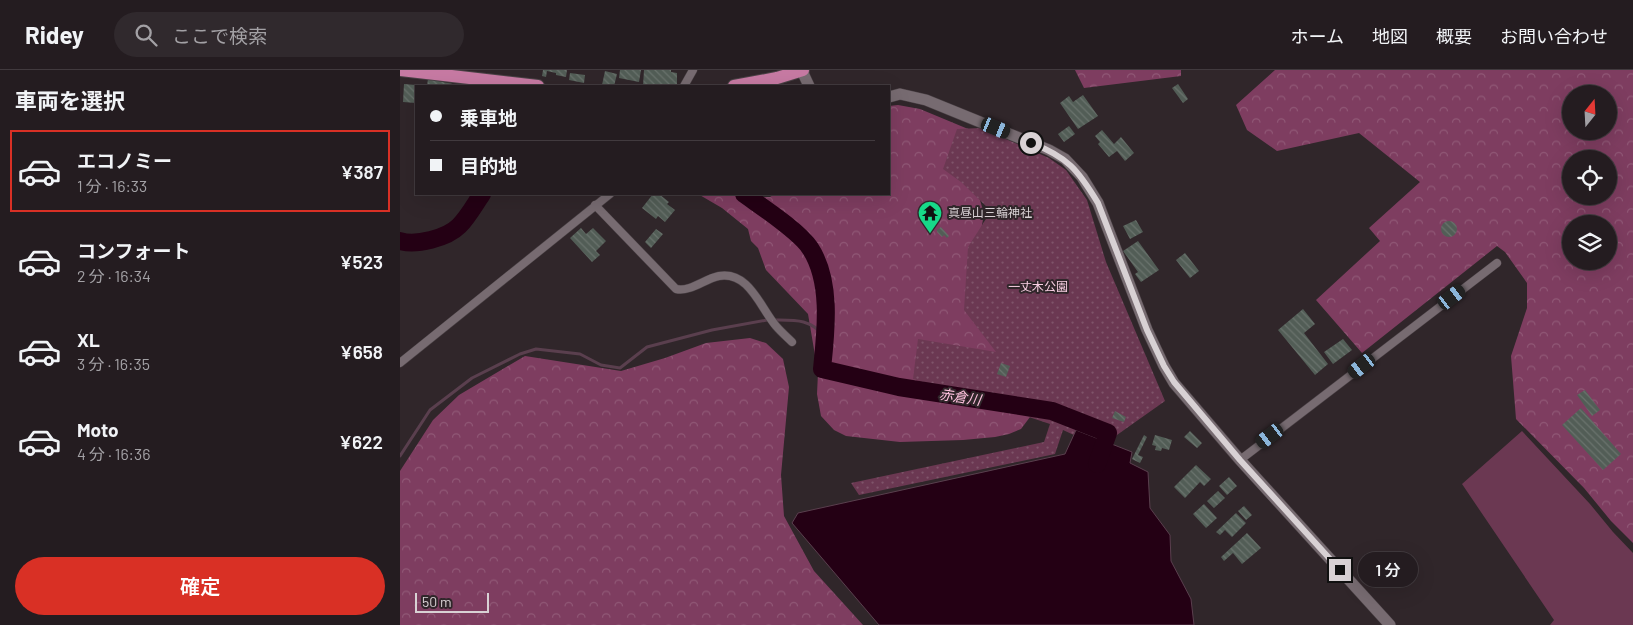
<!DOCTYPE html>
<html lang="ja">
<head>
<meta charset="utf-8">
<style>
	body { margin:0; font-family:Barlow,"Noto Sans JP",sans-serif; background:#30292d; color:#f1f3f6; height:100vh; display:flex; flex-direction:column; font-size:19px; white-space:nowrap }
	* { box-sizing:border-box; margin:0 }
	p { font-size:16px; color:#a3a1a5 }
	.icon { flex:none; width:28px; height:28px; fill:none; stroke:currentColor; stroke-width:2; stroke-linecap:round; stroke-linejoin:round }
	.map { position:relative; flex:1; overflow:hidden }
	.side { display:flex; flex-direction:column; background:#241c20; width:400px }
	.side>* { flex:none }
	.top-card { position:absolute; left:15px; top:15px; width:475px; height:110px; border-radius:0px; box-shadow:0 5px 20px #0002,0 0 0 1px #413a3e; display:grid; align-content:center; height:110px; padding:0 15px; background:#241c20 }
	.needle { width:32px; rotate:18deg }
	.controls { position:absolute; left:1162px; top:15px; display:grid; gap:10px }
	.controls a { display:grid; place-items:center; width:55px; height:55px; border-radius:50%; background:#241c20; box-shadow:0 5px 20px #0002,0 0 0 1px #413a3e; font-size:25px }
	.scale { position:absolute; left:15px; bottom:12px; width:74px; box-sizing:border-box; padding-left:5px; border:2px solid #d8d1d4; border-top:0; font-size:14px; line-height:18px; white-space:nowrap; color:#d8d1d4; -webkit-text-stroke:4px #30262a; paint-order:stroke }
	.end { position:absolute; width:22px; height:22px; margin:-11px; border:6px solid #d8d1d4; background:#111; box-shadow:0 0 0 2px #111 }
	.from { border-radius:50% }
	.bubble { position:absolute; height:35px; border-radius:18px; background:#241c20; box-shadow:0 5px 20px #0002,0 0 0 1px #413a3e; font-size:16px; font-weight:600; line-height:35px; text-align:center }
	.car { position:absolute; width:15px; height:30px; margin:-15px -8px; border-radius:6px; box-shadow:0 0 4px 1px #0007; background:linear-gradient(#222 24%,#8ab4d8 0 40%,#222 0 76%,#8ab4d8 0 86%,#222 0) }
	.top-card b { display:flex; align-items:center; gap:18px; height:48px; font-size:19px }
	.top-card b+b { border-top:1px solid #413a3e }
	.top-card i { width:12px; height:12px; background:#f1f3f6 }
	ul { padding:0; list-style:none }
	li { display:flex; align-items:center; gap:15px; height:82px; margin:0 10px 8px; padding:0 5px; border:2px solid transparent; border-radius:0px }
	li div { flex:1 }
	li b { display:block; font-size:19px }
	li em { font-style:normal; font-weight:600 }
	li.selected { border-color:#d93025 }
	li>.icon { width:45px; height:45px; stroke-width:1.5 }
	h2 { padding:0 15px; font-size:22px; line-height:60px }
	.cta { display:flex; gap:10px; margin-top:auto; padding:10px 15px }
	.cta a { flex:1; height:58px; border-radius:30px; background:#d93025; color:#fff; font-size:20px; font-weight:600; line-height:58px; text-align:center }
	header { display:flex; align-items:center; gap:30px; box-sizing:border-box; height:70px; padding:0 25px; background:#241c20; border-bottom:1px solid #413a3e }
	header strong { font-size:24px }
	nav { display:flex; gap:28px; margin-inline-start:auto; font-size:18px }
	.search { width:350px; height:45px; background:#30292d; display:flex; align-items:center; gap:12px; box-sizing:border-box; padding:0 18px; border-radius:28px; color:#a3a1a5; font-size:19px }
	main { display:flex; flex:1; min-height:0 }
	.map>svg:first-child { display:block }
	.grass { fill:#6b3852 }
	.forest { fill:url(#forest-crowns); fill-rule:evenodd }
	.park { fill:url(#park-dots) }
	.water { fill:#240014; stroke:#5a3f4e }
	.lines { fill:none; stroke-linecap:round; stroke-linejoin:round }
	.stream { stroke:#5a3f4e; stroke-width:3 }
	.river { stroke:#240014; stroke-width:18 }
	.building { fill:url(#building-back-hatch) }
	.street-casing { stroke:#4a4145; stroke-width:9 }
	.secondary-casing { stroke:#4a4145; stroke-width:12 }
	.primary-casing { stroke:#4a4145; stroke-width:14 }
	.street { stroke:#776b71; stroke-width:8 }
	.secondary { stroke:#776b71; stroke-width:11 }
	.primary { stroke:#c77aa3; stroke-width:12 }
	.route { stroke:#d8d1d4; stroke-width:6 }
	.labels { text-anchor:middle; stroke-width:4; stroke-linejoin:round; paint-order:stroke }
	.poi-label { font-size:12px; fill:#d8d1d4; stroke:#30262a; text-anchor:start }
	.park-label { font-size:12px; fill:#f8cfe2; stroke:#30262a }
	.water-label { font-size:14px; font-style:italic; fill:#ffc2df; stroke:#30262a }
</style>
</head>
<body>
<header>
<strong>Ridey</strong>
<div class="search"><svg class="icon" aria-label="search" viewBox="0 0 24 24"><circle cx="10" cy="10" r="6"/><path d="M15 15l6 6"/></svg>ここで検索</div>
<nav><a>ホーム</a><a>地図</a><a>概要</a><a>お問い合わせ</a></nav>
</header>
<main>
<section class="side">
<h2>車両を選択</h2>
<ul>
<li class="selected"><svg class="icon" aria-label="car" viewBox="0 0 24 24"><path d="M5 17H2v-5l4-1 3-4h7l3 4 3 1v5h-3M9 17h6M6 11h13"/><circle cx="7" cy="17" r="2"/><circle cx="17" cy="17" r="2"/></svg><div><b>エコノミー</b><p>1 分 · 16:33</p></div><em>¥387</em></li>
<li><svg class="icon" aria-label="car" viewBox="0 0 24 24"><path d="M5 17H2v-5l4-1 3-4h7l3 4 3 1v5h-3M9 17h6M6 11h13"/><circle cx="7" cy="17" r="2"/><circle cx="17" cy="17" r="2"/></svg><div><b>コンフォート</b><p>2 分 · 16:34</p></div><em>¥523</em></li>
<li><svg class="icon" aria-label="car" viewBox="0 0 24 24"><path d="M5 17H2v-5l4-1 3-4h7l3 4 3 1v5h-3M9 17h6M6 11h13"/><circle cx="7" cy="17" r="2"/><circle cx="17" cy="17" r="2"/></svg><div><b>XL</b><p>3 分 · 16:35</p></div><em>¥658</em></li>
<li><svg class="icon" aria-label="car" viewBox="0 0 24 24"><path d="M5 17H2v-5l4-1 3-4h7l3 4 3 1v5h-3M9 17h6M6 11h13"/><circle cx="7" cy="17" r="2"/><circle cx="17" cy="17" r="2"/></svg><div><b>Moto</b><p>4 分 · 16:36</p></div><em>¥622</em></li>
</ul>
<div class="cta"><a>確定</a></div>
</section>
<div class="map">
<svg width="1233" height="555" viewBox="0 0 1233 555">
	<defs>
		<pattern id="forest-crowns" width="20" height="18" patternUnits="userSpaceOnUse" patternTransform="scale(1.25)"><rect width="20" height="18" fill="#7e3d60"/><path d="M2 6a3 3 0 1 1 6 0M12 15a3 3 0 1 1 6 0" fill="none" stroke="#905876"/></pattern>
		<pattern id="park-dots" width="8" height="8" patternUnits="userSpaceOnUse" patternTransform="scale(1.25)"><rect width="8" height="8" fill="#6b3852"/><path d="M2 2h.1M6 6h.1" fill="none" stroke="#7f546a" stroke-width="1.8" stroke-linecap="round"/></pattern>
		<pattern id="building-back-hatch" width="6" height="6" patternUnits="userSpaceOnUse" patternTransform="scale(1.25)"><rect width="6" height="6" fill="#525d56"/><path d="M-1 5l2 2M0 0l6 6M5-1l2 2" fill="none" stroke="#6a736d"/></pattern>
	</defs>
	<rect width="100%" height="100%" fill="#30262a"/>
	<path class="grass" d="M1122 361 1190 434 1213 462 1233 483V555H1150L1154 550 1062 414Z"/>
	<path class="forest" d="M675 0H781V6L684 18Z
		M875 0H1233V473L1211 451 1184 418 1116 349 1111 286 1127 238V213L1105 182 1097 176 962 283 916 230 980 171 969 158 1020 112 959 63 877 81 847 60 836 35ZM1171 24H1209V61H1171ZM1171 89H1209V126H1171ZM1171 154H1209V191H1171Z
		M498 35 520 39 609 76 578 123 584 144 580 166 642 331 621 359 609 364 595 367 563 370 500 372 446 366 434 360 421 346 417 324 418 303 408 244 366 200 358 178 351 171 348 159 322 138 298 124H336L342 127H370L375 124H489V36Z
		M350 268 366 273 383 289 389 317 381 405 384 446 414 501 463 555H0V401L33 350 59 325 125 286 221 301 265 288 306 273Z"/>
	<path class="park" d="M581 58 649 88 666 100 687 130 706 192 765 331 700 377 663 360 655 384 459 425 451 413 644 372 650 354 513 309 518 269 596 282 564 240 568 177 591 141 561 112 543 99 557 59Z"/>
	<path class="water" d="M676 360 732 382 730 393 748 402 750 438 770 465 771 491 791 529 794 555H479L392 453 398 443 665 384Z"/>
	<g class="lines">
		<path class="stream" d="M375 250C397 250 409 249 425 266
			M0 386 30 340 72 308 120 284 136 279 180 284 201 295 220 298 247 277 312 260 367 250"/>
		<path class="river" d="M344 124C362 137 399 161 410 178 432 211 426 261 422 299L499 317 652 341 708 363 697 394
			M0 171C16 176 47 168 59 156 68 147 75 134 82 124"/>
	</g>
	<path class="building" d="M143 0H167L166 7 156 5V3L147 1 146 7 142 6Z
		M220 0H241L239 12 219 8Z
		M244 0H271V2L277 3V16L251 15V16H243Z
		M205 1 217 4 214 16 202 15Z
		M170 3 185 5 184 13 169 10Z
		M28 9 53 14 52 16H27Z
		M4 14 16 15V33L3 32Z
		M778 14 788 29 783 33 772 18Z
		M683 25 698 46 678 59 660 33 669 26 673 32Z
		M669 56 675 64 664 72 658 64Z
		M702 60 714 74 721 67 734 83 725 91 717 81 709 87 698 74 700 72 695 66Z
		M253 124H259L269 132 267 134 275 140 265 152 258 146 256 149 242 138Z
		M736 150 743 162 730 169 723 156Z
		M1041 159a8 8 0 1 1 16 0a8 8 0 1 1-16 0Z
		M541 157 549 166 547 168 544 165 542 167 537 162V160Z
		M181 158 186 164 193 158 206 171 196 181 200 185 192 192 170 168Z
		M256 159 263 164 251 178 245 172Z
		M738 171 759 200 741 212 735 204 738 202 723 181Z
		M785 183 799 201 790 208 776 190Z
		M903 239 915 254 904 263 928 294 915 305 878 260Z
		M943 269 952 280 933 294 924 282Z
		M601 293 610 296 606 307 597 304Z
		M1185 320 1200 340 1192 346 1177 325Z
		M1181 338 1221 384 1203 400 1162 355Z
		M715 341 726 347 724 352 712 348Z
		M790 361 802 373 797 378 784 367Z
		M744 365 747 367 738 385 743 387 740 393 732 389Z
		M755 365 772 370 769 380 762 378 761 381 755 380 756 376 752 375Z
		M796 395 811 409 804 416 800 412 785 428 774 417Z
		M829 407 837 416 827 425 819 416Z
		M818 421 825 428 814 438 807 431Z
		M804 434 817 448 806 458 793 444Z
		M844 436 852 445 846 450 838 441Z
		M836 443 846 453 832 467 825 460 820 465 816 462Z
		M847 463 861 478 842 494 833 483 824 491 821 487Z"/>
	<g class="lines">
		<defs>
			<path id="street" d="M284 16 293 0
				M195 135 276 219C291 222 304 209 319 206 349 201 360 237 376 256 381 262 387 267 392 272
				M0 293 210 124
				M840 390 1097 193"/>
			<path id="secondary" d="M402 1 409 16
				M489 27 500 24 526 30 649 80 665 89 682 107 698 133 747 260 764 296 774 313 840 390 990 555"/>
			<path id="primary" d="M0 0 138 16
				M334 16 377 8 403 0"/>
		</defs>
		<use href="#street" class="street-casing"/>
		<use href="#secondary" class="secondary-casing"/>
		<use href="#primary" class="primary-casing"/>
		<use href="#street" class="street"/>
		<use href="#secondary" class="secondary"/>
		<use href="#primary" class="primary"/>
	</g>
	<g class="lines">
		<path class="route" d="M631 73C668 87 678 100 698 133L747 260 764 296 774 312 840 390 940 500"/>
	</g>
	<defs>
		<symbol id="temple-pin" viewBox="-11 -11 22 30"><path d="M0 17L-7.5 6A9.5 9.5 0 1 1 7.5 6Z" fill="#17d989" stroke="#30262a"/><path d="M0-6L5-2H3V0L6.5 2.5H4V6H1.5V3h-3V6H-4V2.5H-6.5L-3 0V-2H-5Z" fill="#111"/></symbol>
	</defs>
	<g fill-rule="evenodd">
		<use href="#temple-pin" x="516" y="129" width="28" height="38"/>
	</g>
	<g class="labels">
		<g class="poi-label">
			<text x="548" y="147">真昼山三輪神社</text>
		</g>
		<g class="park-label">
			<text x="638" y="221">一丈木公園</text>
		</g>
		<g class="water-label">
			<text transform="translate(560 327) rotate(9)" y="5">赤倉川</text>
		</g>
	</g>
</svg>
<div class="controls">
<a><svg class="needle" viewBox="-14 -14 28 28"><path d="M0-13l5 13h-10z" fill="#e53935"/><path d="M0 13l5-13h-10z" fill="#a3a1a5"/></svg></a>
<a><svg class="icon" aria-label="locate" viewBox="0 0 24 24"><circle cx="12" cy="12" r="6"/><path d="M12 2v4M12 18v4M2 12h4M18 12h4"/></svg></a>
<a><svg class="icon" aria-label="layers" viewBox="0 0 24 24"><path d="M12 4l9 5-9 5-9-5zM3 14l9 5 9-5"/></svg></a>
</div>
<div class="scale">50 m</div>
<i class="end from" style="left:631px;top:73px"></i>
<i class="end" style="left:940px;top:500px"></i>
<div class="bubble" style="left:958px;top:482px;width:60px">1 分</div>
<i class="car" style="left:596px;top:58px;rotate:112deg"></i>
<i class="car" style="left:1052px;top:227px;rotate:53deg"></i>
<i class="car" style="left:962px;top:296px;rotate:232deg"></i>
<i class="car" style="left:870px;top:366px;rotate:233deg"></i>
<div class="top-card">
<b><i class="from"></i>乗車地</b>
<b><i></i>目的地</b>
</div>
</div>
</main>
</body>
</html>
